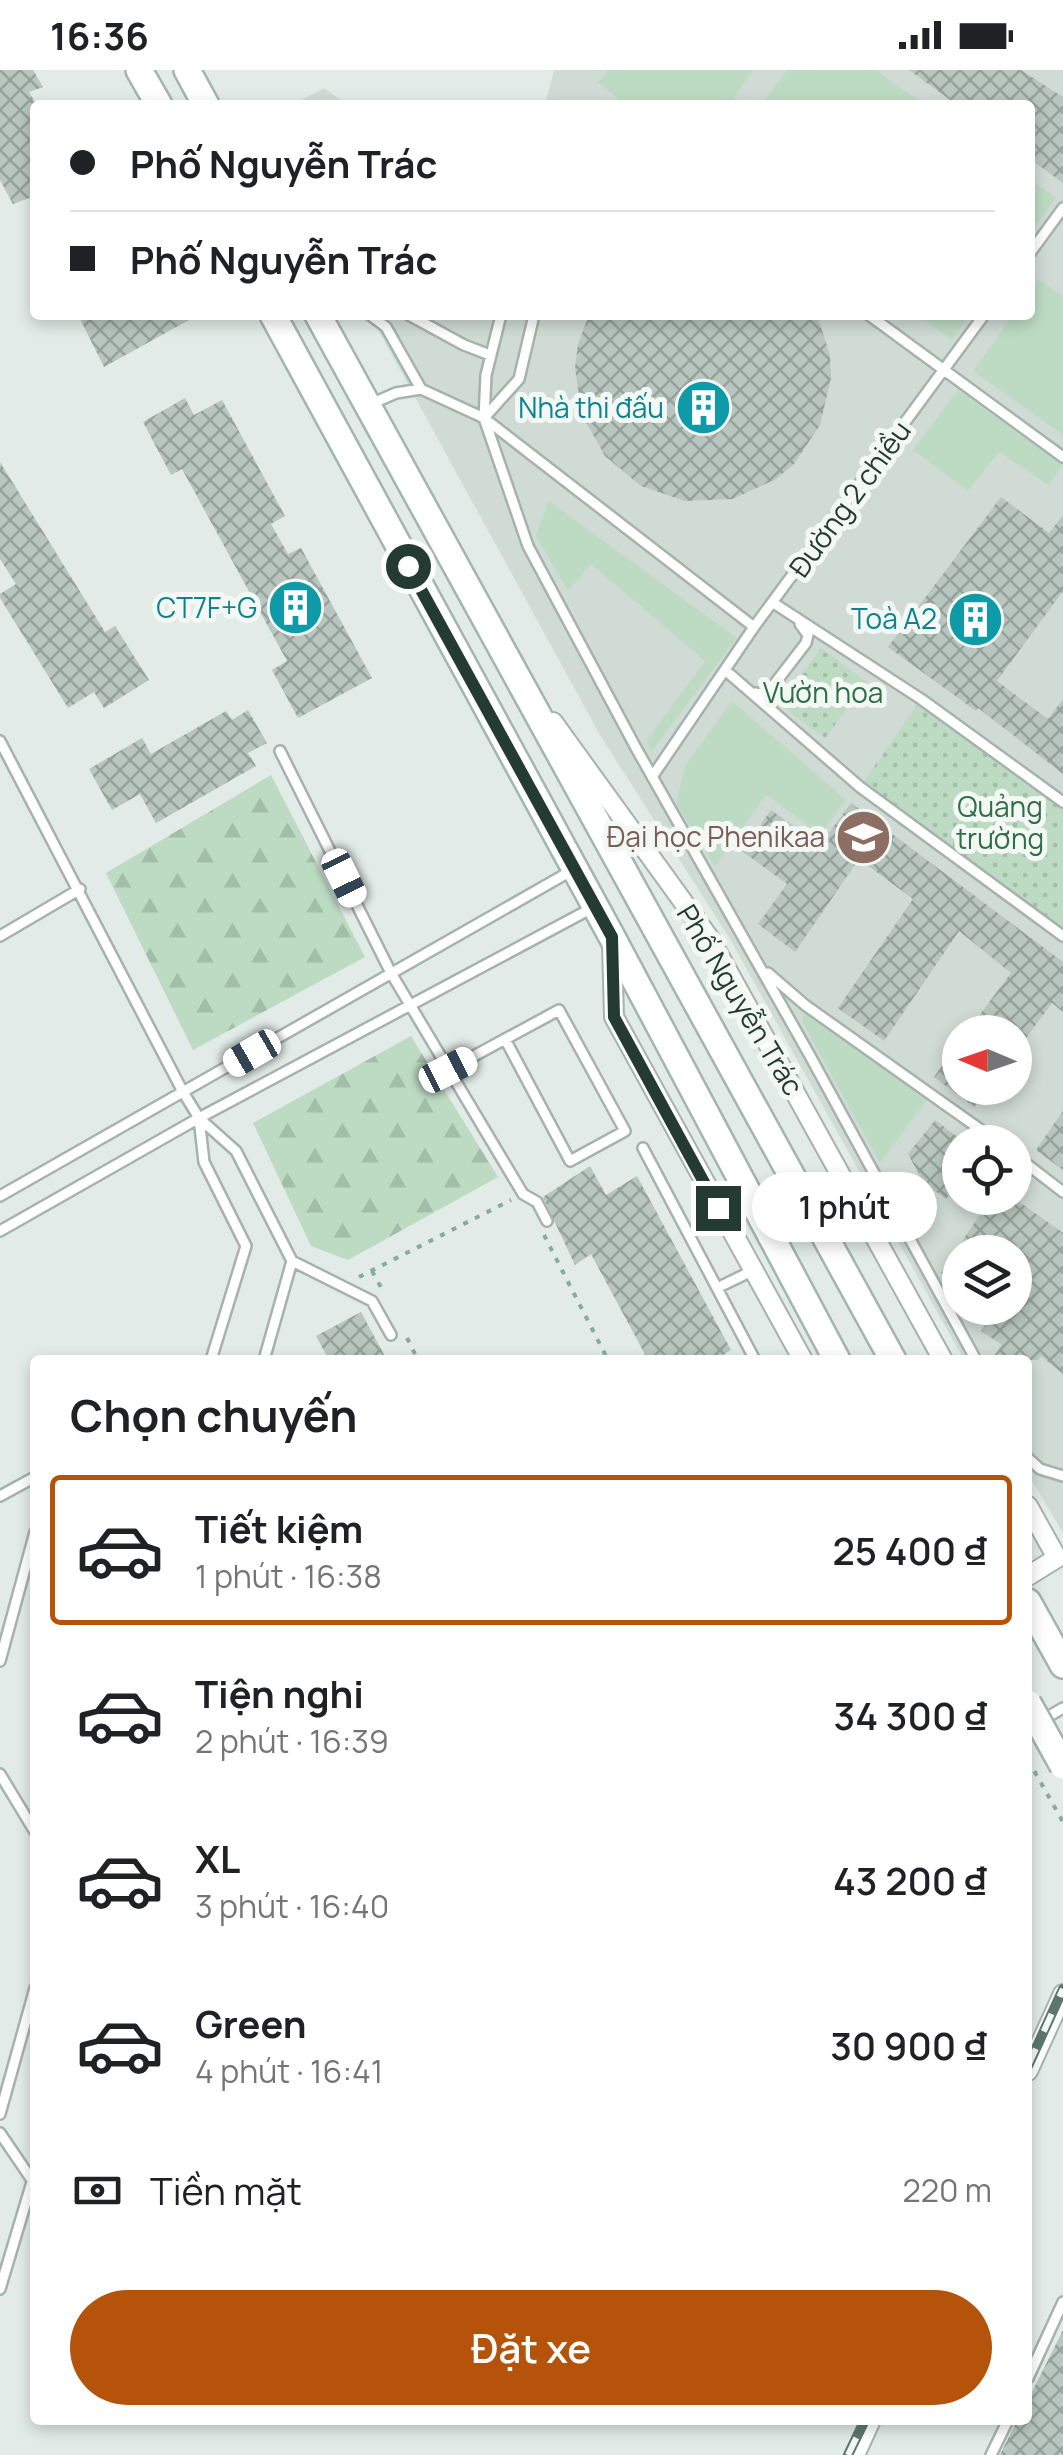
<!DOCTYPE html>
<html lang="vi">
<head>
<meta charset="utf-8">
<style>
	body { margin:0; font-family:Manrope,sans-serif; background:#f2f2f2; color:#202124; height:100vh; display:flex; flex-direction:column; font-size:38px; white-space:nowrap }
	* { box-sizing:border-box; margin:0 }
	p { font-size:32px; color:#757577 }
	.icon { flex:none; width:55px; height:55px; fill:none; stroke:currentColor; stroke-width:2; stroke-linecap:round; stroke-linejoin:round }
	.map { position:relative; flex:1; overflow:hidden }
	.drawer { position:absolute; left:30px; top:1285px; width:1002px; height:1070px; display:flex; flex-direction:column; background:#fff; border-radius:10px; box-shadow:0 5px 15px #0003 }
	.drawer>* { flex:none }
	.hud { position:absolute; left:30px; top:30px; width:1005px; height:220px; border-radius:10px; box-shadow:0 5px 15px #0003; display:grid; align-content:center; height:220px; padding:0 40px; background:#fff }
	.needle { width:65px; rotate:272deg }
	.buttons { position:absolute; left:942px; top:945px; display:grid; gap:20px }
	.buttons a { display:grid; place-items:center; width:90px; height:90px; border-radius:50%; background:#fff; box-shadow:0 5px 15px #0003; font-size:50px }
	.end { position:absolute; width:45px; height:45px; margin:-22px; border:12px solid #233b33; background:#fff; box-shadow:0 0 0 5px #fff }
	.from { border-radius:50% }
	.bubble { position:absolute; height:70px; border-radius:35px; background:#fff; box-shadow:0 5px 15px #0003; font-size:32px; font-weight:600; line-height:70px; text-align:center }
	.car { position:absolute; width:30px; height:60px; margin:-30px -15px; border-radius:12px; box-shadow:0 0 8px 2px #0007; background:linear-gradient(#fff 24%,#345 0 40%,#fff 0 76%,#345 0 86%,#fff 0) }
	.hud b { display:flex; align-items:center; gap:35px; height:95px; font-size:38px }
	.hud b+b { border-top:2px solid #e0e0e0 }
	.hud i { width:25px; height:25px; background:#202124 }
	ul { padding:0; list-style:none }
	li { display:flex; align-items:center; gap:30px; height:150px; margin:0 20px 15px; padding:0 20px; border:5px solid transparent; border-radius:10px }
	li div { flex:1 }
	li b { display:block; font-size:38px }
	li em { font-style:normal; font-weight:600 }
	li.selected { border-color:#b45309 }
	li>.icon { width:90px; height:90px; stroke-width:1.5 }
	h2 { padding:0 40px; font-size:45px; line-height:120px }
	.pay { display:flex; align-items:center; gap:25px; height:110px; padding:0 40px; font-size:38px }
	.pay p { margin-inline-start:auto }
	.button { display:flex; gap:20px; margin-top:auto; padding:20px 40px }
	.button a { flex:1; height:115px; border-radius:60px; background:#b45309; color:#fff; font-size:40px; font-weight:600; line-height:115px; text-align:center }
	.status { display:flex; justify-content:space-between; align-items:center; height:70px; padding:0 50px; background:#fff; direction:ltr }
	.status svg { height:28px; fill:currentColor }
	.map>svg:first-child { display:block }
	.built { fill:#d0dbd6; fill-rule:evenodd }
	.grass { fill:#bddbc3 }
	.forest { fill:url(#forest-firs) }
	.park { fill:url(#park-dots) }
	.building { fill:url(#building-cross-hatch) }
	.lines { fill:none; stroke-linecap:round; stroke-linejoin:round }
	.lane-casing { stroke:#a5b3ad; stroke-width:14 }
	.street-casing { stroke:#a5b3ad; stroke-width:22 }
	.secondary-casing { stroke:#a1b6ae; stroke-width:30 }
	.path { stroke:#85ad9e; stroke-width:4; stroke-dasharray:5 8; stroke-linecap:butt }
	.lane { stroke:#fff; stroke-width:9 }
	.street { stroke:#fff; stroke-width:18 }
	.secondary { stroke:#fff; stroke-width:25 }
	.rail-casing { stroke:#5e776e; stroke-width:10 }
	.rail { stroke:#f3f8f5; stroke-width:6; stroke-dasharray:19; stroke-linecap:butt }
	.secondary-bridge-casing { stroke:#a1b6ae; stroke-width:30; stroke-linecap:butt }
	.secondary-bridge { stroke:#fff; stroke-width:25 }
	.route { stroke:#233b33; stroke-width:12 }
	.labels { text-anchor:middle; stroke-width:10; stroke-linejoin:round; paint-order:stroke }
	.culture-label { font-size:28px; fill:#0d838f; stroke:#f3f8f5; text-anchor:end }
	.street-label { font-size:28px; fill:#233b33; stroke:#f3f8f5 }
	.park-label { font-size:28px; fill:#306f45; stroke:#f3f8f5 }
	.education-label { font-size:28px; fill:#785e54; stroke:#f3f8f5; text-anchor:end }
</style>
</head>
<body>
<div class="status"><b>16:36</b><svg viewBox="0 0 49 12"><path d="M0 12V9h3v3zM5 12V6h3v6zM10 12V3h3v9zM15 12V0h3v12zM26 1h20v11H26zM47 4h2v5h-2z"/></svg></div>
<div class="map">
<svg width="1063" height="2385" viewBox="0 0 1063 2385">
	<defs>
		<pattern id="forest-firs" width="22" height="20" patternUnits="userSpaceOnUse" patternTransform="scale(2.5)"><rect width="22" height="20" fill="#bddbc3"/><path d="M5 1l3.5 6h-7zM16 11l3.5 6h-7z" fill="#a2bda8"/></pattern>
		<pattern id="park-dots" width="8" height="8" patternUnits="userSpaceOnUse" patternTransform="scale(2.5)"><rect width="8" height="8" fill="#bddbc3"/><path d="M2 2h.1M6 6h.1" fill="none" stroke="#a2bda8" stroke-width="1.8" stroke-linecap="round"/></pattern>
		<pattern id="building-cross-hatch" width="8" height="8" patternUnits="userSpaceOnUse" patternTransform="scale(2.5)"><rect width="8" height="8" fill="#b8c6bf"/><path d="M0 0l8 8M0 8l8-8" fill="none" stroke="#95a29c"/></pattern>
	</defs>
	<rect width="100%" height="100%" fill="#e2ebe7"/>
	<path class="built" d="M554 0H1063V1463L1028 1404V1290H964L730 869 600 665 370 245H1030V35H545ZM960 962H1015V1018H960ZM960 1072H1015V1128H960ZM960 1182H1015V1238H960Z
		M324 18 348 35H292Z"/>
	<path class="grass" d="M607 0H753L729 35H628L598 13Z
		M787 0H876L925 35H761Z
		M1030 109 1056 128 1030 163Z
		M1038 209 1063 226V365L973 301 1013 245H1030V221Z
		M917 245H970L952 270Z
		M958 320 1063 395 1048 415 999 382 968 421 913 380Z
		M549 431 737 568 651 682 647 670 705 591 591 494 568 521 536 466Z
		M732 631 846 730 820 764 766 725 715 796 676 734 685 696Z
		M808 944 927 1030 880 1093 803 953V946Z"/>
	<path class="forest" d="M271 705 365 887 193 980 106 803Z
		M411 966 498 1107 348 1190 311 1176 253 1053Z"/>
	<path class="park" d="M821 578 867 612 825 668 779 634Z
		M921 629 1063 732V866L860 717Z"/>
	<path class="building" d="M0 0H33L43 17 29 22 35 32V126L13 134 0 110Z
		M909 0H1021L1063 27V113L1030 89V35H957Z
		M78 245H198L104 297Z
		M589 245H817L830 285 831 308 820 355 794 394 776 409 733 429 685 431 641 416 605 386 582 345 575 298 578 274Z
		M185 328 194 345 222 330 285 446 271 454 288 484 301 478 372 608 298 648 272 600 287 591 182 399 171 405 143 352Z
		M0 392 105 562 115 556 149 610 104 638 94 622 68 638 0 528V524L16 514 0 489Z
		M1001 427 1049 463 1063 445V521L997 611 1048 649 1063 629V704L978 638 976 641 888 577Z
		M248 640 267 673 248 683 256 696 156 753 140 724 112 740 89 699 142 668 151 684 226 641 232 650Z
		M851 733 1063 892V942L1052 933 1015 983V962H967L1011 903 959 861 884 971 838 938 913 829 859 789 795 882 758 854 787 814 742 781 771 740 820 775Z
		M960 971V1018H989L974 1037 934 1007Z
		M1063 1041V1100L1036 1080Z
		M935 1050 960 1069V1109L946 1129 923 1112 908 1084Z
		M590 1096 606 1125 637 1106 731 1280 715 1290H648L591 1184 575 1195 543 1127Z
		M991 1128H1014L1063 1163V1304L1041 1286 1038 1290H991L1002 1275 981 1261 997 1238H1015V1182H960V1216L941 1203Z
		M361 1242 387 1290H329L316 1266Z
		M1063 2260V2385H1000L1017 2350H1028V2330Z"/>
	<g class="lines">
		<defs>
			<path id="lane" d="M1030 183 1063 138
				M370 245 386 257 421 319
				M409 245 464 275 490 285
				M501 245 486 305 484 348 528 476 636 678 809 984 976 1290
				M869 245 1063 387
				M373 333 396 323 421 319 484 348 754 557
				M484 348 519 309 534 245
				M775 534 921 629 1063 732
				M725 600 860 717 1063 866
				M755 623 766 625 806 573 808 565 800 554
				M0 671 183 1022 199 1048 236 1081 292 1191 372 1231 391 1265
				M280 681 391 903 523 1124 537 1132 547 1151
				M652 707 754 557 984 245
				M0 866 80 819
				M768 903 805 935 998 1072
				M448 1000 559 940 625 1061 570 1091 505 969
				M199 1048 204 1092 246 1176 211 1290
				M643 1078 755 1290
				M1015 1085 1063 1122
				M0 1126 571 801
				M0 1161 199 1048 594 837
				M719 1217 752 1201
				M264 1290 292 1191
				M1028 1388 1040 1399 1063 1406
				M0 1426 35 1407
				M0 1591 35 1462
				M1039 1652 1063 1638
				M0 1704 35 1762
				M0 2044 35 1918
				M0 2063 32 2110
				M0 2219 35 2102
				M1028 2308 1063 2232
				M991 2385 1008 2350"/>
			<path id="street" d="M553 652 710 869 943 1290
				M612 874 614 947 803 1290
				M1028 1436 1057 1488 1028 1506
				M1028 2001 1063 1924
				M855 2385 871 2350"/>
			<path id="secondary" d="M139 0 159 35
				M187 0 206 35
				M273 245 612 867 837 1290
				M318 245 893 1290
				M1028 1532 1063 1595"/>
		</defs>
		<use href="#lane" class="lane-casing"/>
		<use href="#street" class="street-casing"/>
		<use href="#secondary" class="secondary-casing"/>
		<path class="path" d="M544 1165 608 1290
			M372 1201 382 1219
			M359 1207 511 1130
			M407 1268 418 1290
			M1028 1690 1063 1752"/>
		<use href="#lane" class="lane"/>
		<use href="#street" class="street"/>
		<use href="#secondary" class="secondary"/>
		<defs>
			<path id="rail" d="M1028 1996 1063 1919
				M848 2385 865 2350"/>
		</defs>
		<use href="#rail" class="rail-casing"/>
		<use href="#rail" class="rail"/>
		<defs>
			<path id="secondary-bridge" d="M1028 1633 1063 1696"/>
		</defs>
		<use href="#secondary-bridge" class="secondary-bridge-casing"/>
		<use href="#secondary-bridge" class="secondary-bridge"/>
	</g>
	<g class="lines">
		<path class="route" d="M408 496 612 867 614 947 718 1138"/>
	</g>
	<defs>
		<symbol id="building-disc" viewBox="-11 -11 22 22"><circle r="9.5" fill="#0f9aa8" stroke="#f3f8f5"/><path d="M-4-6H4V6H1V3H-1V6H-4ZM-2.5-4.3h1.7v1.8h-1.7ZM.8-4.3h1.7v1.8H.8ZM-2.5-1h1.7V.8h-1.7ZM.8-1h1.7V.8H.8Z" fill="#fff"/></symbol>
		<symbol id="university-disc" viewBox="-11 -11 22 22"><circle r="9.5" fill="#8d6e63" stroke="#f3f8f5"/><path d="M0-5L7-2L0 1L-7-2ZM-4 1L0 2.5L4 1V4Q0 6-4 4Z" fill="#fff"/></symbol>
	</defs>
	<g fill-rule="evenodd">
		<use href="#building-disc" x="672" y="306" width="63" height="63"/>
		<use href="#building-disc" x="264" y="506" width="63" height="63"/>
		<use href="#building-disc" x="944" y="518" width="63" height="63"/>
		<use href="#university-disc" x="832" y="736" width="63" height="63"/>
	</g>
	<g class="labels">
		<g class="culture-label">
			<text x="664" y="348">Nhà thi đấu</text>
			<text x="257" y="548">CT7F+G</text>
			<text x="937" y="559">Toà A2</text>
		</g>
		<g class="street-label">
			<text transform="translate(850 429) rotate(-54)" y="10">Đường 2 chiều</text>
			<text transform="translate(740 930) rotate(59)" y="10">Phố Nguyễn Trác</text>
		</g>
		<g class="park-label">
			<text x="823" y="633">Vườn hoa</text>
			<text x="1000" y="747">Quảng<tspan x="1000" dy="32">trường</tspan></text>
		</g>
		<g class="education-label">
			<text x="825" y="777">Đại học Phenikaa</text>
		</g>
	</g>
</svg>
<div class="buttons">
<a><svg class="needle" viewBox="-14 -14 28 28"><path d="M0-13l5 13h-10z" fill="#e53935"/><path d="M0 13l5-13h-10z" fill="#757577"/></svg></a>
<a><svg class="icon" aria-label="locate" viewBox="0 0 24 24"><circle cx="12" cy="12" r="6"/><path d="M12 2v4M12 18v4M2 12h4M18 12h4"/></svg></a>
<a><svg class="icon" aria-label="layers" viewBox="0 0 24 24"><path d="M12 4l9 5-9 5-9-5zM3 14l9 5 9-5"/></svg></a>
</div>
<i class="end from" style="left:408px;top:496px"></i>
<i class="end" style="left:718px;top:1138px"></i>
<div class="bubble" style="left:752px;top:1102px;width:185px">1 phút</div>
<i class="car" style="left:344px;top:808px;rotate:154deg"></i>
<i class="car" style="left:252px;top:983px;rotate:240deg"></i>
<i class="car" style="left:448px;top:1000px;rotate:63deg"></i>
<div class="hud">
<b><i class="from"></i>Phố Nguyễn Trác</b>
<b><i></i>Phố Nguyễn Trác</b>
</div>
<section class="drawer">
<h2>Chọn chuyến</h2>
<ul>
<li class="selected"><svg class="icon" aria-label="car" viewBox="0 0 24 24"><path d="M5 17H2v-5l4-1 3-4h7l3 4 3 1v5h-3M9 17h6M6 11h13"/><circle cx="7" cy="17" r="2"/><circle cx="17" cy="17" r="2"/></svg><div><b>Tiết kiệm</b><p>1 phút · 16:38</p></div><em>25 400 ₫</em></li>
<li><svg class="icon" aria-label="car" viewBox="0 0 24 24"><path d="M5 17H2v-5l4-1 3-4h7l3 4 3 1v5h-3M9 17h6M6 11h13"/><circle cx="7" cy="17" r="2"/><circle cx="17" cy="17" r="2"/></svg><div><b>Tiện nghi</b><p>2 phút · 16:39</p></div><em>34 300 ₫</em></li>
<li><svg class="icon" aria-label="car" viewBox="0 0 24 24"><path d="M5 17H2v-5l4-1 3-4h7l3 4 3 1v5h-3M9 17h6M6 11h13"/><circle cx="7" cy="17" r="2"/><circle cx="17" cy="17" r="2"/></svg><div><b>XL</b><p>3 phút · 16:40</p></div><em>43 200 ₫</em></li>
<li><svg class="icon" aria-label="car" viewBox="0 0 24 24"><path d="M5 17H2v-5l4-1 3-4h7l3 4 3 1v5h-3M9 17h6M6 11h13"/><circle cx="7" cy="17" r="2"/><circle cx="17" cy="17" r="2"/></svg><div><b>Green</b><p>4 phút · 16:41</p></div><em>30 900 ₫</em></li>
</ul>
<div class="pay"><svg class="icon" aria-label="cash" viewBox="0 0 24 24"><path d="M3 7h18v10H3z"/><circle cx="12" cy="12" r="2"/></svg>Tiền mặt<p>220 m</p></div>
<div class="button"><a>Đặt xe</a></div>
</section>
</div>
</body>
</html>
